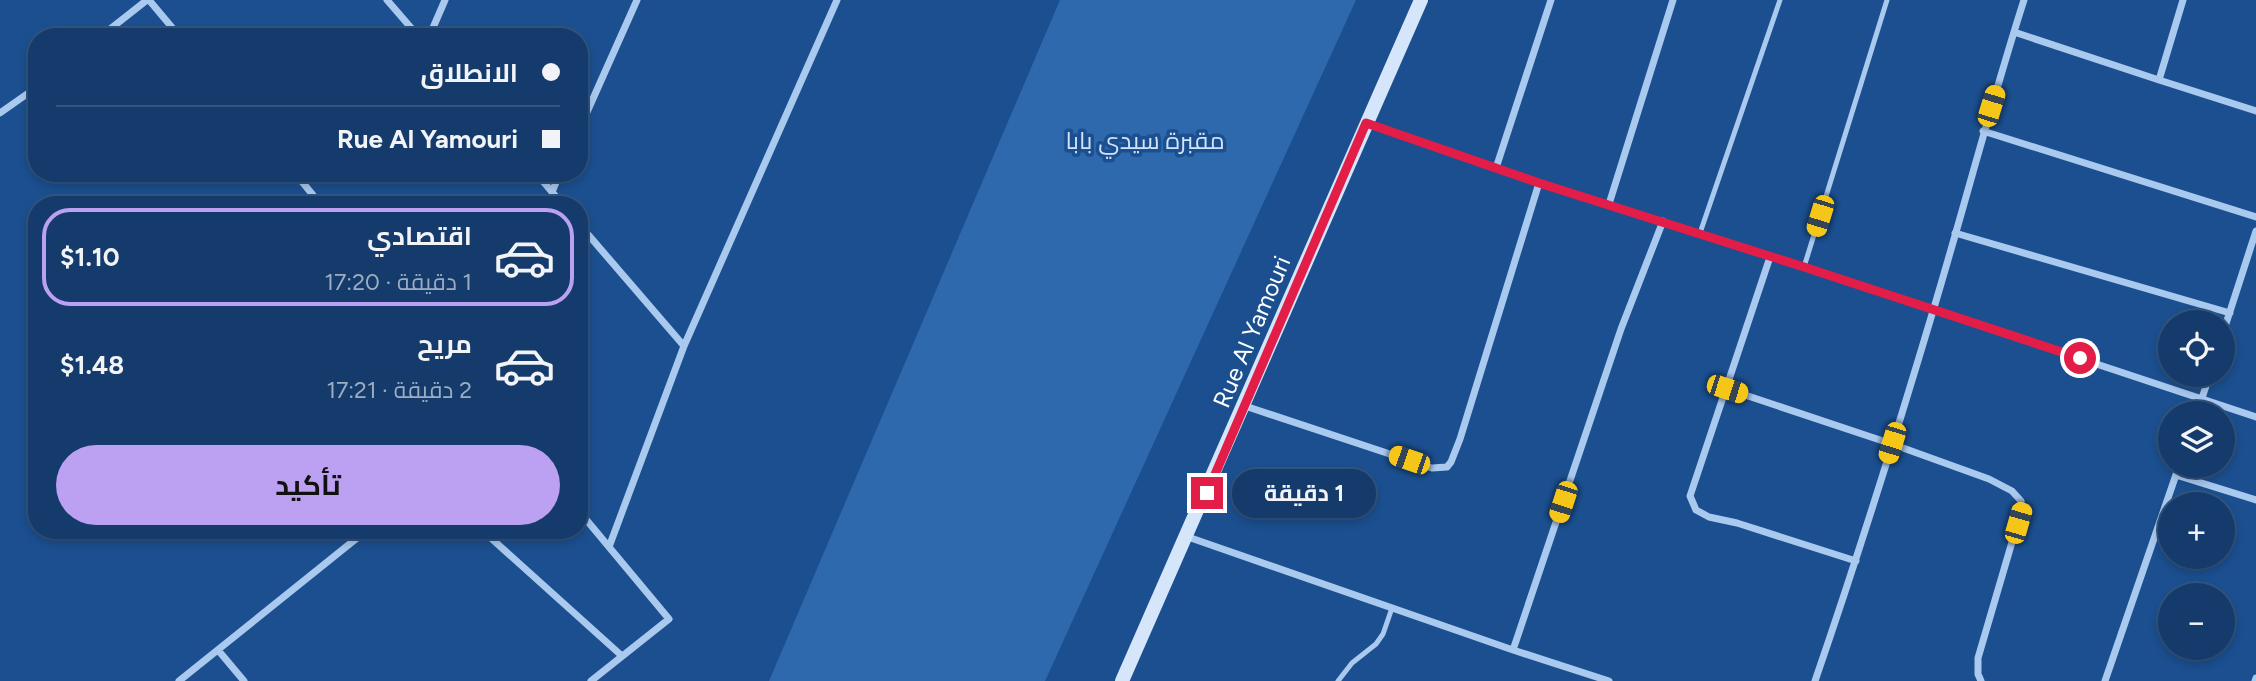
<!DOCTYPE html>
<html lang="ar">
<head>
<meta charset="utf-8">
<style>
	body { margin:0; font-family:Figtree,Cairo,sans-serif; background:#214673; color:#f1f3f6; direction:rtl; height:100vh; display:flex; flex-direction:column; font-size:26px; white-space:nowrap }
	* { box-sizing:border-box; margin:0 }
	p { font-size:23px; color:#9dadc1 }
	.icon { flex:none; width:38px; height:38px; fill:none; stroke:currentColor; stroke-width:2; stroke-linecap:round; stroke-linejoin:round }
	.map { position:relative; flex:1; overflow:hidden; direction:ltr }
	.drawer { position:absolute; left:28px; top:196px; width:560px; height:343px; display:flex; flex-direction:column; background:#143b6b; border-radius:28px; box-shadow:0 4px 10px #0003,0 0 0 2px #33557e; direction:rtl }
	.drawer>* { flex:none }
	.banner { position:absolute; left:28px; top:28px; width:560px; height:154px; border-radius:28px; box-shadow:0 4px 10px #0003,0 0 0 2px #33557e; direction:rtl; display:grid; align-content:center; height:154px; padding:0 28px; background:#143b6b }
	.buttons { position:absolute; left:2158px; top:310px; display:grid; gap:14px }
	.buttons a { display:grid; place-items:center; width:77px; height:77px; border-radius:50%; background:#143b6b; box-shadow:0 4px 10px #0003,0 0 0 2px #33557e; font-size:35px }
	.end { position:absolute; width:32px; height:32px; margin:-16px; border:9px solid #e11d48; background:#fff; box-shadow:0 0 0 4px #fff }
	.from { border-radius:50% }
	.bubble { position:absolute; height:49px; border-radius:24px; background:#143b6b; box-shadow:0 4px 10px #0003,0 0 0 2px #33557e; font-size:23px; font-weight:700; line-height:49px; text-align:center; direction:rtl }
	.car { position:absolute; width:21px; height:42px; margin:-21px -10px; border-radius:9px; box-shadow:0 0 5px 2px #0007; background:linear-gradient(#f5c518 24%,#345 0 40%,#f5c518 0 76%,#345 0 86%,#f5c518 0) }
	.banner b { display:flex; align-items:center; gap:24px; height:66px; font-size:26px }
	.banner b+b { border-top:2px solid #33557e }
	.banner i { width:18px; height:18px; background:#f1f3f6 }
	ul { padding:12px 0 0; list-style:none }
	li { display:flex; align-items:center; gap:21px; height:98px; margin:0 14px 10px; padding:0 14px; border:4px solid transparent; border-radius:28px }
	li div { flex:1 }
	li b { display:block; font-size:26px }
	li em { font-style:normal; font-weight:700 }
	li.on { border-color:#bca0f2 }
	li>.icon { width:63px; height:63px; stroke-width:1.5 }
	.button { display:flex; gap:14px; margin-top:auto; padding:14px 28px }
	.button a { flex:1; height:80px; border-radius:42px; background:#bca0f2; color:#111; font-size:28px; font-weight:700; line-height:80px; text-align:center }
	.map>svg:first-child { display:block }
	.green { fill:#2e69ad }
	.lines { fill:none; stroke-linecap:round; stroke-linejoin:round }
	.lane { stroke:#a9c9ee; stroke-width:5 }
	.street { stroke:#a9c9ee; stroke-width:7 }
	.secondary { stroke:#d6e6fa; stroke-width:14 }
	.route { stroke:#e11d48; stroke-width:9 }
	.labels { text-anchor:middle; stroke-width:7; stroke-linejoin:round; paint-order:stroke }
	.park-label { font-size:24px; fill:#cfe3fa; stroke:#1b4f8f }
	.street-label { font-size:24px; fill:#fff; stroke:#1b4f8f }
</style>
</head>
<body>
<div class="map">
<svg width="2256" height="681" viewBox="0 0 2256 681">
	<rect width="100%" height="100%" fill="#1b4f8f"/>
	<path class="green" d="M1060 0H1356L1045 681H769Z"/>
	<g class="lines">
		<path class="lane" d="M1700 233 1780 0
			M1804 267 1887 0
			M1338 681 1352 663 1376 644 1383 634 1392 608"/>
		<path class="street" d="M149 0 180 37
			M387 0 419 37
			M2014 32 2159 80 2183 0
			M100 37 147 0
			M429 37 445 0
			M2159 80 2256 111
			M0 113 37 87
			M1366 123 1539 183 1804 267 2256 417
			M579 130 637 0
			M1983 131 2256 217
			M1496 168 1551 0
			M295 173 321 205
			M536 173 563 205
			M552 192 560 173
			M1609 204 1673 0
			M579 224 684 346
			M1955 233 2230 313
			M1770 257 1690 496 1696 510 1709 517 1737 523 1856 561
			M2222 336 2256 231
			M1727 389 1892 444 1989 479 2012 491 2021 501 2022 508 1978 658V674L1981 681
			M1245 406 1432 468 1447 467 1451 462 1460 439 1539 183
			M2197 413 2210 374
			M2176 475 2256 500
			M579 511 669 619 591 681
			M482 530 622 656
			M1188 537 1513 650 1609 681
			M609 547 684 346 837 0
			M218 650 244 681
			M1513 650 1621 329 1663 221
			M179 681 367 530
			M1815 681C1857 559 1896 435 1933 311 1964 208 1991 103 2024 0
			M2105 681 2179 466
			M2255 681 2256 678"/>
		<path class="secondary" d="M1122 681 1421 0"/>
	</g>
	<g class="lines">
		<path class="route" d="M1207 493 1366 123 1539 183 1804 267 2080 358"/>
	</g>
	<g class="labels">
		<g class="park-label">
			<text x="1145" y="149">مقبرة سيدي بابا</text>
		</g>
		<g class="street-label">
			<text transform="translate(1252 332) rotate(-67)" y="8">Rue Al Yamouri</text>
		</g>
	</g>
</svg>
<div class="buttons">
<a><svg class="icon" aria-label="locate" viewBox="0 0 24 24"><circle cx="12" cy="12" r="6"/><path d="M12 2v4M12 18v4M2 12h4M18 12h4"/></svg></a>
<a><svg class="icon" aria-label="layers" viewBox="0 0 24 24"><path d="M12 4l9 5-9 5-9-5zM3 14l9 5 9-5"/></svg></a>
<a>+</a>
<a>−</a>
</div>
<i class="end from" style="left:2080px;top:358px"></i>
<i class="end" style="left:1207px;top:493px"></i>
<div class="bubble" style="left:1232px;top:469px;width:144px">1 دقيقة</div>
<i class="car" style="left:1991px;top:106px;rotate:17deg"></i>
<i class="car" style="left:1820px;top:216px;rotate:197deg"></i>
<i class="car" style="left:1727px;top:389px;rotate:108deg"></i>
<i class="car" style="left:1892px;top:443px;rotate:197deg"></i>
<i class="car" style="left:1409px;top:460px;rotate:289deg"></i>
<i class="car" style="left:1563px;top:502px;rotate:198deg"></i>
<i class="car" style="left:2018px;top:523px;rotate:16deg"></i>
<div class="banner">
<b><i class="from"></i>الانطلاق</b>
<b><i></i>Rue Al Yamouri</b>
</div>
<section class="drawer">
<ul>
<li class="on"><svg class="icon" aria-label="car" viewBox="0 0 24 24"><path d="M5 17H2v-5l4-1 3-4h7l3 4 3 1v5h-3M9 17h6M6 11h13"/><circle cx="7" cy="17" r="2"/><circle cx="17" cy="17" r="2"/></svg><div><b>اقتصادي</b><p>1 دقيقة · 17:20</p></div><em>$1.10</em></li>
<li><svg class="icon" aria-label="car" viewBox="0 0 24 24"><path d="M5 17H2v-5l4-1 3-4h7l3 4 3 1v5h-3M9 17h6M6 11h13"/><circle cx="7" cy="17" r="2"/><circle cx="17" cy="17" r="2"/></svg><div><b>مريح</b><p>2 دقيقة · 17:21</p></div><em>$1.48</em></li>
</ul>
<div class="button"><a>تأكيد</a></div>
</section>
</div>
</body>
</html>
